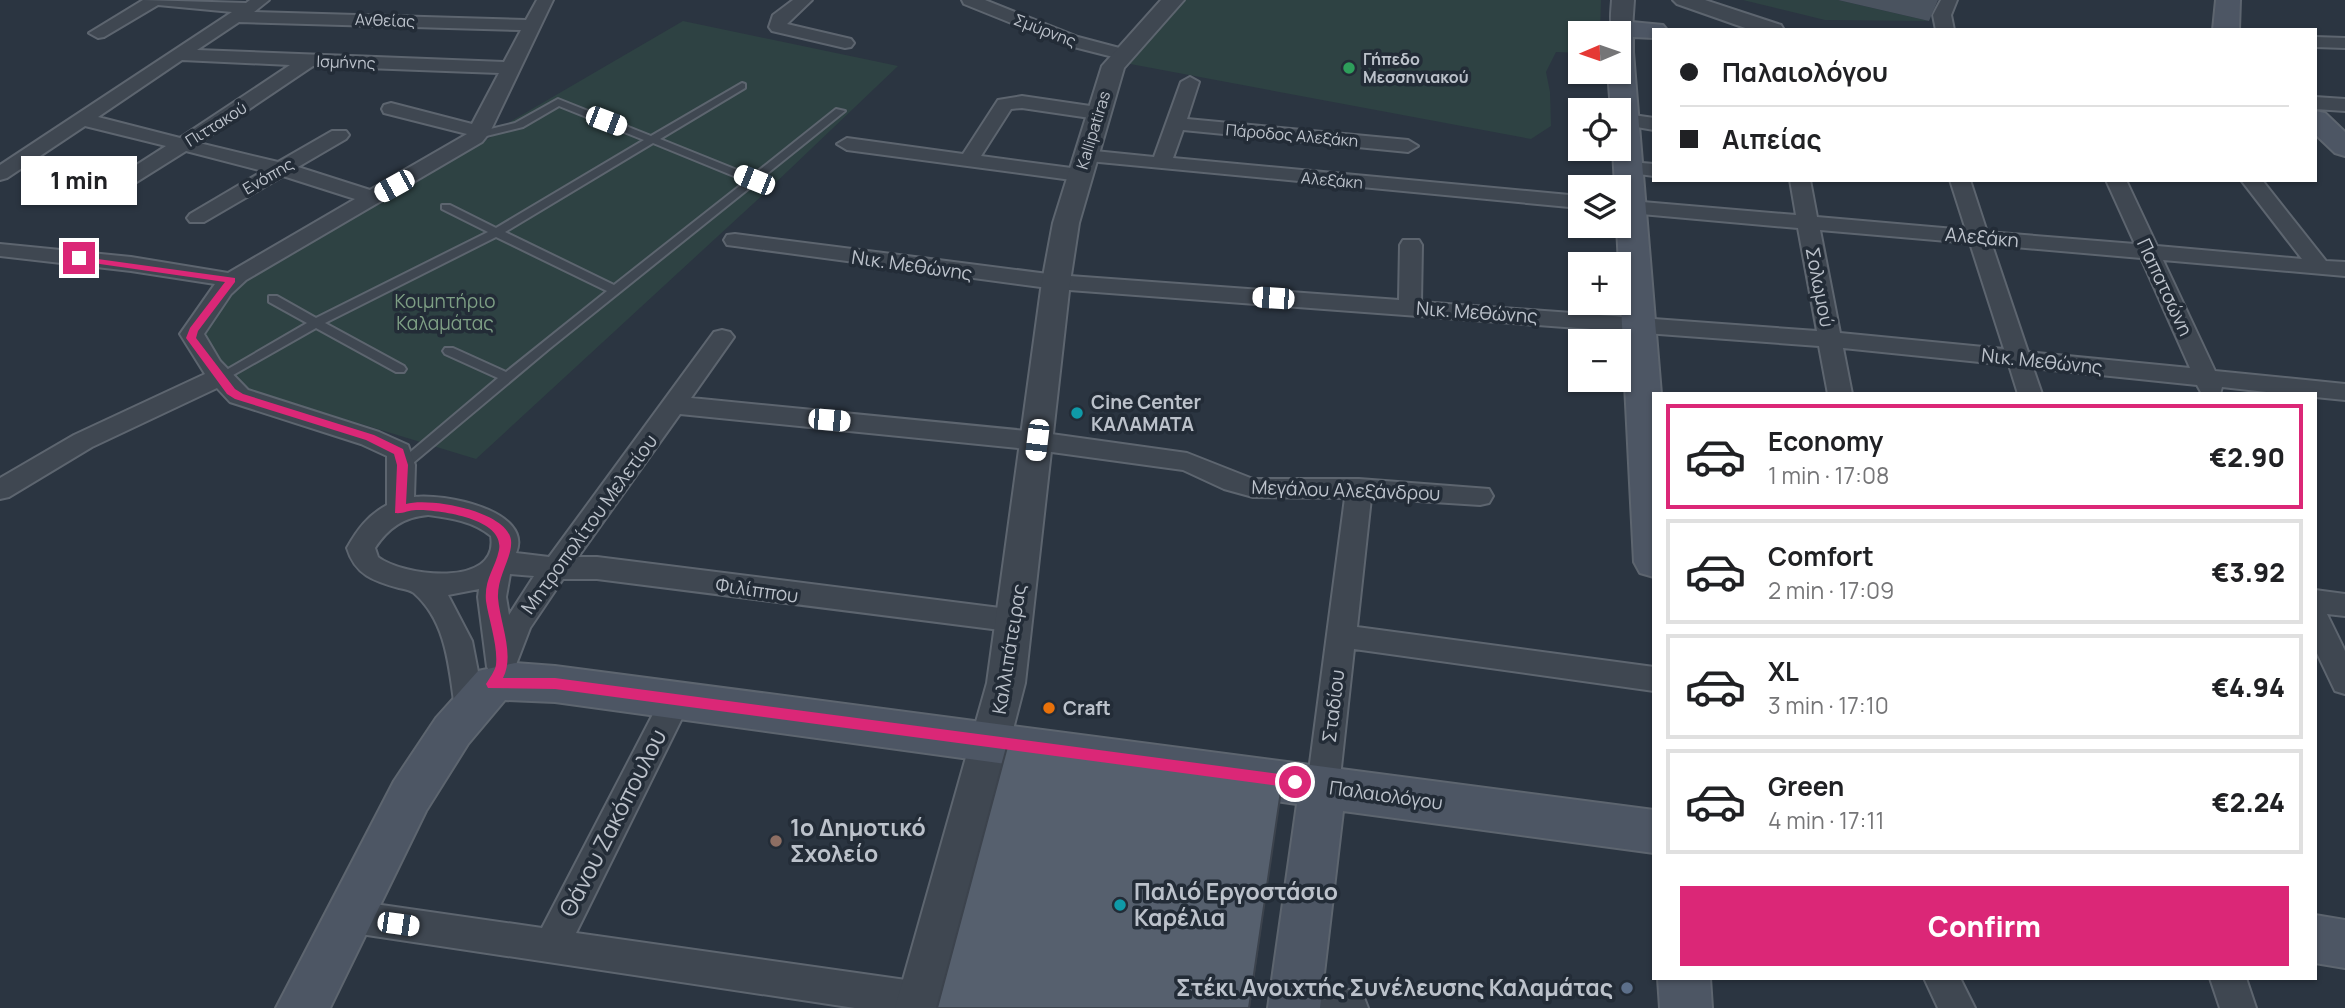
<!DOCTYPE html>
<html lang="en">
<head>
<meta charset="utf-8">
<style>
	body { margin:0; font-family:Manrope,sans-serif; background:#f6f6f6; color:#202124; height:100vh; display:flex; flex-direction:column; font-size:26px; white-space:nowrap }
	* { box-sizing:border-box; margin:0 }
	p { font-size:23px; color:#757577 }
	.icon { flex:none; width:38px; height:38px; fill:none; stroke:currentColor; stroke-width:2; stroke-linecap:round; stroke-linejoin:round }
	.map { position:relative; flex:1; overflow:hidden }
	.side { position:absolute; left:1652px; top:392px; width:665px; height:588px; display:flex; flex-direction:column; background:#fff; border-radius:0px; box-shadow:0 2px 5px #0004 }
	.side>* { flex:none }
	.top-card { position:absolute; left:1652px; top:28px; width:665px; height:154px; border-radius:0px; box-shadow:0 2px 5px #0004; display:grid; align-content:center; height:154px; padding:0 28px; background:#fff }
	.needle { width:46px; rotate:268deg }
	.fabs { position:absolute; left:1568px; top:21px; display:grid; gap:14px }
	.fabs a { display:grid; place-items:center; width:63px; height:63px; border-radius:0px; background:#fff; box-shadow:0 2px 5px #0004; font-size:35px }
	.end { position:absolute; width:32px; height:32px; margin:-16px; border:9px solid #db2777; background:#fff; box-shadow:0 0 0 4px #fff }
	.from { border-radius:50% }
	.bubble { position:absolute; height:49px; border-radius:0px; background:#fff; box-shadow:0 2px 5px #0004; font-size:23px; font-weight:800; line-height:49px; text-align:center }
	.car { position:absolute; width:21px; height:42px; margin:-21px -10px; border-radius:9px; box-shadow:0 0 5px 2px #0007; background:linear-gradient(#fff 24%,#345 0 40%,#fff 0 76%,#345 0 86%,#fff 0) }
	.top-card b { display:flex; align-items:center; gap:24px; height:66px; font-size:26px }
	.top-card b+b { border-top:2px solid #e0e0e0 }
	.top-card i { width:18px; height:18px; background:#202124 }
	ul { padding:12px 0 0; list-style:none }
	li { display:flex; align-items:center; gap:21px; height:105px; margin:0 14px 10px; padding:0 14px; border:4px solid #e0e0e0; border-radius:0px }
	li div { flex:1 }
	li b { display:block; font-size:26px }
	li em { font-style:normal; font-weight:800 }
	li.on { border-color:#db2777 }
	li>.icon { width:63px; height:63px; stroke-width:1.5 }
	.action { display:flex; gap:14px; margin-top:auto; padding:14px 28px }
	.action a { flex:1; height:80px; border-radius:0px; background:#db2777; color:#fff; font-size:28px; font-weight:800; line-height:80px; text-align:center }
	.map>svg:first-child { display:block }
	.green { fill:#2e4243 }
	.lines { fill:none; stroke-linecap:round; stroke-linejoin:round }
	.service-casing { stroke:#5d656f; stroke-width:4 }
	.minor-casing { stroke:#5d656f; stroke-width:4 }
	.tertiary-casing { stroke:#5d656f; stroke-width:4 }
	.secondary-casing { stroke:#5d656f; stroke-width:4 }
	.service { fill:#3f4751; fill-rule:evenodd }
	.minor { fill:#3f4751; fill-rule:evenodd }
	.tertiary { fill:#3f4751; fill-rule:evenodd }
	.secondary { fill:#4d5664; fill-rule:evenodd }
	.wall { fill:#4a535f }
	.shaded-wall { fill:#3c434d }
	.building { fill:#56606e; stroke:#3c434d; stroke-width:2 }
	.route { fill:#db2777 }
	.leisure-dot { fill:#2e9e5b; stroke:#232c37; stroke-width:2.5 }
	.culture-dot { fill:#0f9aa8; stroke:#232c37; stroke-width:2.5 }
	.food-dot { fill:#e8710a; stroke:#232c37; stroke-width:2.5 }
	.education-dot { fill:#8d6e63; stroke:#232c37; stroke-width:2.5 }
	.service-dot { fill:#5c6f8a; stroke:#232c37; stroke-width:2.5 }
	.labels { text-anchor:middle; stroke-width:7; stroke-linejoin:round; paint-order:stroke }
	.far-street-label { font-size:16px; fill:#bcc2cb; stroke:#232c37 }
	.far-poi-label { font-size:16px; font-weight:bold; fill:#bcc2cb; stroke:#232c37; text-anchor:start }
	.street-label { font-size:19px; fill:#bcc2cb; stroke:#232c37 }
	.park-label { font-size:19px; fill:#7d9e84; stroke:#232c37 }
	.poi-label { font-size:19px; font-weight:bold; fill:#bcc2cb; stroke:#232c37; text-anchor:start }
	.near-street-label { font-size:23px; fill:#bcc2cb; stroke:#232c37 }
	.near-poi-label { font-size:23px; font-weight:bold; fill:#bcc2cb; stroke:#232c37; text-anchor:start }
</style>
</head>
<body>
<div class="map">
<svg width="2345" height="1008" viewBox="0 0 2345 1008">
	<rect width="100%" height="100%" fill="#2b3541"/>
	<path class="green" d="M1184 0H1601L1600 33H1580V53L1556 52 1546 72 1550 92 1551 126 1531 139 1125 63Z
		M1743 0H1838L1929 21 1825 20Z
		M683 21 898 66 768 190 476 459 247 389 238 383 205 343C203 321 236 289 251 275L500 132 503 126Z"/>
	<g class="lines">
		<defs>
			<path id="service" d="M742 83 745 84V88L660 139 752 176 836 109 845 111 549 349 407 468 402 470 395 465 498 378 445 354 443 351 445 348H453L506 372 607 291 496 237 325 323 404 366 406 369 404 372H396L316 328 226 379H218L216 376 307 323 269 302V296H277L316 318 488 232 442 209V205H450L496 228 644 140 559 106 523 127 478 138 473 135 474 133 515 123 558 99 651 136ZM653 143 746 181 614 285 505 232Z"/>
			<path id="minor" d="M143 0 246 3 250 0H269L254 12 526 20 537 0H553L490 132 482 142 246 280 231 294 204 334 220 361 248 390 379 432 408 445 415 465 414 497C442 493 534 510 516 553L549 557 714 332 722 330 730 332 734 337 691 398 1037 432 1187 453 1253 479H1359L1489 489 1493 496 1489 503 1480 505 1371 498 1357 627 1654 667V691L1354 649 1339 786 1334 796 1323 800 1312 796 1307 786 1345 498 1253 497 1224 489 1183 470 1037 450 680 414 578 557H597L1016 610 1026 613 1030 621 1026 629 1016 632 597 579H563L530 628 512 675 502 679 492 675 487 667 478 597 479 589 448 595 472 641 485 708 481 717 470 721 459 717 455 708C449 668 447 622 414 593 410 590 404 589 399 588 374 581 355 575 347 548 357 530 368 515 387 505V456L361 444 230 402 217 388 92 447 9 497 0 499V478L74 435 205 374 180 334 215 284 131 271 0 256V244L131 257 228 273 355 199 283 176 204 222H190L187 218 190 214 263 171 186 151 127 188H113L110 184 113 180 166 146 85 126 7 178 0 180V165L232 12 158 5 104 37 98 38 89 33ZM239 22 521 30 504 62 197 50ZM182 60 290 65 180 138 98 117ZM313 66 499 73 472 124 391 103 384 105 382 109 384 113 467 134 370 190 298 167 346 139 349 135 346 131H332L278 162 199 143ZM428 515C450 518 473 521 491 536 500 589 402 576 378 557L375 548C388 528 404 517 428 515ZM510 574 534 576 509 615 506 597Z
				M793 0H812L787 24 851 39 854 43 851 47 845 48 772 31 769 27 773 15Z
				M962 0H985L1078 37 1127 50 1130 54 1121 59 1066 45 964 4Z
				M1941 0H1957L1951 15 1954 30H1936L1933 15Z
				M2315 37 2345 38V48L2315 47Z
				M1190 77 1199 82 1187 119 1408 140 1418 146 1408 152 1183 130 1173 158 1580 196V208L1078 160 1075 156 1078 152 1085 150 1154 157 1181 82Z
				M1022 96 1097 107 1106 113 1097 119 1022 108 1011 109 981 156 1079 169 1086 171 1089 175 1086 179 1079 181 847 150 837 144 847 138 963 154 998 100Z
				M2315 97 2345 99V111L2315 109Z
				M1626 114 1654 118V130L1619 124V116Z
				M1630 162 1654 164V176L1623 172 1620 168 1623 164Z
				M1790 180H1810L1817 217 1966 230 1950 180H1970L1987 232 2135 244 2106 180H2126L2157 246 2302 259 2241 180H2262L2326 261 2345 262V276L2163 260 2215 371 2345 384V400L2315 397V394H2284L2222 387 2220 394H2202L2197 385 2033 368 2042 394H2018L2009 365 1843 348 1852 394H1828L1819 346 1056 289 735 246 727 245 724 240 727 235 735 234 1056 275 1399 300 1400 245 1403 240H1419L1422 245 1421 302 1817 331 1798 228 1619 212V200L1796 215ZM1820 230 1970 243 2004 349 1840 333ZM1992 245 2141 258 2190 368 2028 352Z
				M2315 590 2345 594V616L2327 614 2345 651V694L2335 691 2315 649Z
				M676 688 687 691 691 700 576 933 920 982 933 988 938 1000 934 1008H855L347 932 335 927 330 916 335 905 347 900 542 928 665 691Z
				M1924 978H1960L1975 1008H1938Z
				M2210 978H2246L2256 1008H2220Z
				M1295 984 1350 990 1363 995 1368 1008H1280L1277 1002 1282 989Z"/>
			<path id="tertiary" d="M1161 0H1184L1124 68 1079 223 1070 282 1025 683 941 1008H895L987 683 1042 282 1053 223 1102 66Z
				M1612 0H1634L1632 29 1629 34C1606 39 1611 18 1612 0Z
				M1673 0H1705L1781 25 1784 30H1751L1677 4Z"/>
			<path id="secondary" d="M2216 0H2240L2239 30H2213Z
				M1621 21 1663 25 1667 30H1654V38L1633 37V52L1661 394H1654V577L1640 573 1634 562 1617 226 1619 187H1615L1613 149H1619V110H1611L1608 72H1619V33H1608L1612 24Z
				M2315 111 2325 113 2345 132V156L2335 153 2315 134Z
				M515 663 555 666 1654 810V853L1343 811 1320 1008H1268L1297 804 555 702 505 700 468 744 426 811 330 1008H276L394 781 436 718 478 671Z
				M2315 915 2345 920V968L2315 963Z
				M1658 978H1710L1712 1008H1660Z"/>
		</defs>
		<use href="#service" class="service-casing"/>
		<use href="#minor" class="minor-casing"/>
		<use href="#tertiary" class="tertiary-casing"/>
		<use href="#secondary" class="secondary-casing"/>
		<use href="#service" class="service"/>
		<use href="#minor" class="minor"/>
		<use href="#tertiary" class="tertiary"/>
		<use href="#secondary" class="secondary"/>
	</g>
	<path class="wall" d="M1838 0H1938L1929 21Z"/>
	<path class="shaded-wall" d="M1282 784 1250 1008H1249Z"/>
	<path class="building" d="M1007 747 1282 784 1249 1008H937Z"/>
	<path class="route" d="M76 256 235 278V282L198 331 196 338 235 389 243 394 374 435 403 449 408 465 406 504C429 497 507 511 511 540 513 557 497 576 498 598 500 623 515 655 503 678H555L1295 776 1302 782 1295 788 555 689 488 688 486 684C489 679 495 671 496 665 498 645 489 621 486 601 484 579 495 569 499 550 505 518 439 510 416 510 409 510 403 514 395 513L397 465 394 454 366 440 235 399 227 394 186 338 190 328 225 282 79 261 74 258Z"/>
	<circle class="leisure-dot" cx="1349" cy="68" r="7"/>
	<g class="culture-dot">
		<circle cx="1077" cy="413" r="7"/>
		<circle cx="1120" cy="905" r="7"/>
	</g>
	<circle class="food-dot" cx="1049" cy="708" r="7"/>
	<circle class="education-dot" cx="776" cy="841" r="7"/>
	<circle class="service-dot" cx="1627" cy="988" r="7"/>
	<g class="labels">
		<g class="far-street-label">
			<text transform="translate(385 20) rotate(2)" y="6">Ανθείας</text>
			<text transform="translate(1045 30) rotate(21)" y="6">Σμύρνης</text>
			<text transform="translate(346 62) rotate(2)" y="6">Ισμήνης</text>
			<text transform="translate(216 124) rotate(-32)" y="6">Πιττακού</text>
			<text transform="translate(1093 130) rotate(-73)" y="6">Kallipatiras</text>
			<text transform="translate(1292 135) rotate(5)" y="6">Πάροδος Αλεξάκη</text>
			<text transform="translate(268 176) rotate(-30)" y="6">Ενόπης</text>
			<text transform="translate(1332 180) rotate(5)" y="6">Αλεξάκη</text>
		</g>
		<g class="far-poi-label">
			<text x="1363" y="65">Γήπεδο<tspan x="1363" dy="18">Μεσσηνιακού</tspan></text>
		</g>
		<g class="street-label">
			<text transform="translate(1982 237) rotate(5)" y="7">Αλεξάκη</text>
			<text transform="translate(912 265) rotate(8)" y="7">Νικ. Μεθώνης</text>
			<text transform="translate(1820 287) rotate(79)" y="7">Σολωμού</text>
			<text transform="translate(2165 287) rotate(65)" y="7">Παπατσώνη</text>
			<text transform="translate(1477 312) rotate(4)" y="7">Νικ. Μεθώνης</text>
			<text transform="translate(2042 361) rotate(6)" y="7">Νικ. Μεθώνης</text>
			<text transform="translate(1346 490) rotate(2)" y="7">Μεγάλου Αλεξάνδρου</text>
			<text transform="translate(589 524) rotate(-54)" y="7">Μητροπολίτου Μελετίου</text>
			<text transform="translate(757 590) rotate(8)" y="7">Φιλίππου</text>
			<text transform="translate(1009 649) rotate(-81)" y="7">Καλλιπάτειρας</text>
			<text transform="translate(1333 706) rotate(-83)" y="7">Σταδίου</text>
			<text transform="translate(1386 795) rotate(8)" y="7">Παλαιολόγου</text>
		</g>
		<g class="park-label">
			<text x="445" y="308">Κοιμητήριο<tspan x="445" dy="22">Καλαμάτας</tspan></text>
		</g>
		<g class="poi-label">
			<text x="1091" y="409">Cine Center<tspan x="1091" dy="22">ΚΑΛΑΜΑΤΑ</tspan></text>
			<text x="1063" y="715">Craft</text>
		</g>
		<g class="near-street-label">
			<text transform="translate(613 823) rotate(-63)" y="8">Θάνου Ζακόπουλου</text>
		</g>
		<g class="near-poi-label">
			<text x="790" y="836">1o Δημοτικό<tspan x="790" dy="26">Σχολείο</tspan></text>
			<text x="1134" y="900">Παλιό Εργοστάσιο<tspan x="1134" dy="26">Καρέλια</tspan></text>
			<text x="1613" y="996" text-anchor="end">Στέκι Ανοιχτής Συνέλευσης Καλαμάτας</text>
		</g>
	</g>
</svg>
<div class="fabs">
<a><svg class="needle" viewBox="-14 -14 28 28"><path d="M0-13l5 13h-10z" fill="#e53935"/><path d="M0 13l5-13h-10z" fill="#757577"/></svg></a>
<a><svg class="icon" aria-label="locate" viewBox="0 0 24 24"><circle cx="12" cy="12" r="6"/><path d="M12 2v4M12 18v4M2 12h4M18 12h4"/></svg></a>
<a><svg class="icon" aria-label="layers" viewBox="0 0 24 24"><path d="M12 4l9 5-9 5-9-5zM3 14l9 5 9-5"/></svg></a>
<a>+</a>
<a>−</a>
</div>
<i class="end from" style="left:1295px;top:782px"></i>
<i class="end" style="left:79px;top:258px"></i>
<div class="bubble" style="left:21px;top:156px;width:116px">1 min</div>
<i class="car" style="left:606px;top:121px;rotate:111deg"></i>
<i class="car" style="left:754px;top:180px;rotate:292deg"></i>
<i class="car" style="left:394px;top:186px;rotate:241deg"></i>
<i class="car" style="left:1273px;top:298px;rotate:274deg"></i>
<i class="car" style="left:829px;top:420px;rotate:95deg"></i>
<i class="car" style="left:1037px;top:440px;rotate:187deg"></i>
<i class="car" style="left:398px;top:924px;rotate:98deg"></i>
<div class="top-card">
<b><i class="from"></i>Παλαιολόγου</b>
<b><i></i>Αιπείας</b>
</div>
<section class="side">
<ul>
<li class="on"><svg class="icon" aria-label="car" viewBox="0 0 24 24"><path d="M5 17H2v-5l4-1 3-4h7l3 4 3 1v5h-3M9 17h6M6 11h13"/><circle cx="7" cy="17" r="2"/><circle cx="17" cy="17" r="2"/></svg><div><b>Economy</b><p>1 min · 17:08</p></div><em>€2.90</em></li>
<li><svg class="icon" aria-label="car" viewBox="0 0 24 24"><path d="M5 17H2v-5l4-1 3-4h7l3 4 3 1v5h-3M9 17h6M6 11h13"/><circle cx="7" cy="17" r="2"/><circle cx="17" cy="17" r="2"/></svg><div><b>Comfort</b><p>2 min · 17:09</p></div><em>€3.92</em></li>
<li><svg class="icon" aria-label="car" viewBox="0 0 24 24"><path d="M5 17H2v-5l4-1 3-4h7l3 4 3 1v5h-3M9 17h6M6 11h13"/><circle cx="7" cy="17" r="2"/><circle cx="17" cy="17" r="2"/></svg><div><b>XL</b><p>3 min · 17:10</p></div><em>€4.94</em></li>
<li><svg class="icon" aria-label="car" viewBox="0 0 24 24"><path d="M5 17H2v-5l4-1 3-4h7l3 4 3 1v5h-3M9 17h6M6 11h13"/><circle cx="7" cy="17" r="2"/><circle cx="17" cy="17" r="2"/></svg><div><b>Green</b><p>4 min · 17:11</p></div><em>€2.24</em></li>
</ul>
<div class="action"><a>Confirm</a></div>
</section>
</div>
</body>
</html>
